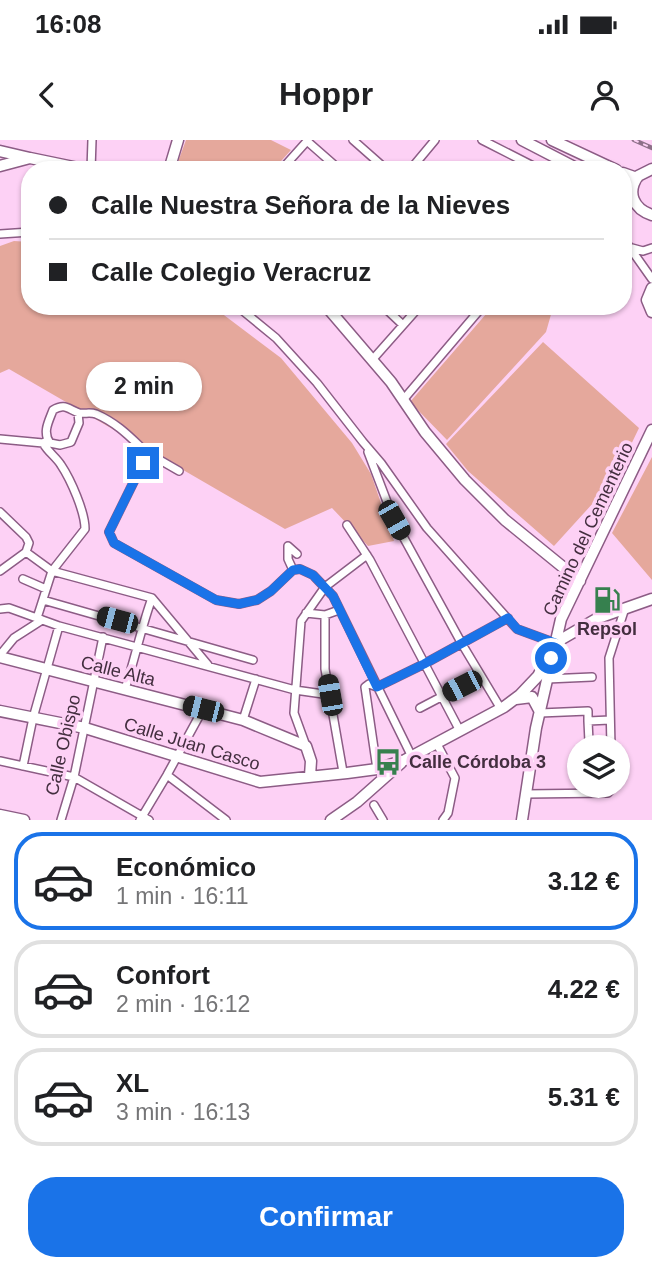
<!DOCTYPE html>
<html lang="es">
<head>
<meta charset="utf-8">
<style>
	body { margin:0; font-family:Helvetica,sans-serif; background:#f2f2f2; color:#202124; height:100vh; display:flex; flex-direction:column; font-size:26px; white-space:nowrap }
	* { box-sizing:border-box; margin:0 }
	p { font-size:23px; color:#757577 }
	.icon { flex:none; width:38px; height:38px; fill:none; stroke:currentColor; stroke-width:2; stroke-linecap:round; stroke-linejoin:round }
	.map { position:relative; height:680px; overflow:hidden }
	.side { display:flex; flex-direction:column; background:#fff; flex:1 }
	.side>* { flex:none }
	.guide { position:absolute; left:21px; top:21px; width:611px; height:154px; border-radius:28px; box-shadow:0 2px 5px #0004; display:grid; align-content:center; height:154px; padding:0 28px; background:#fff }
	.tools { position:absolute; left:567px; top:595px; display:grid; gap:14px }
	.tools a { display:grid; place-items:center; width:63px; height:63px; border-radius:50%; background:#fff; box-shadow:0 2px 5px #0004; font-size:35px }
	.end { position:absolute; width:32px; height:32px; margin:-16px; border:9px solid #1a73e8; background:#fff; box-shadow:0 0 0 4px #fff }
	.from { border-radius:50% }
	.bubble { position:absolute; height:49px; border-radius:24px; background:#fff; box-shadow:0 2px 5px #0004; font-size:23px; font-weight:700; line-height:49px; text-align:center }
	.car { position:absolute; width:21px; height:42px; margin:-21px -10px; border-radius:9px; box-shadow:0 0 5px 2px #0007; background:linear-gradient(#222 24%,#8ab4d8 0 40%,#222 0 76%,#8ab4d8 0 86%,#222 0) }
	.guide b { display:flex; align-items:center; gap:24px; height:66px; font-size:26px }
	.guide b+b { border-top:2px solid #e0e0e0 }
	.guide i { width:18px; height:18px; background:#202124 }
	ul { padding:12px 0 0; list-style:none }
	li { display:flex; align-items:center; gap:21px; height:98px; margin:0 14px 10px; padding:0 14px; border:4px solid #e0e0e0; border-radius:28px }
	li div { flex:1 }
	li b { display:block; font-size:26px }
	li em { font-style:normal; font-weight:700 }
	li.current { border-color:#1a73e8 }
	li>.icon { width:63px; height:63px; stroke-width:1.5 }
	.cta { display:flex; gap:14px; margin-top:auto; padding:14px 28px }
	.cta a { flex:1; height:80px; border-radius:28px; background:#1a73e8; color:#fff; font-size:28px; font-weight:700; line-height:80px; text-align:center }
	.status { display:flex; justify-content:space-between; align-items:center; height:49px; padding:0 35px; background:#fff; direction:ltr }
	.status svg { height:19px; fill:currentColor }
	header { display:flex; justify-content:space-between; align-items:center; height:91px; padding:0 28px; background:#fff; font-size:32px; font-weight:700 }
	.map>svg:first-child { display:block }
	.green { fill:#e5a89c }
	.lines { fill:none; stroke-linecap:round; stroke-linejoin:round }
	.street-casing { stroke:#8c5c85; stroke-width:10 }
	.secondary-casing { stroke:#8c5c85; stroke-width:13 }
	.street { stroke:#fff; stroke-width:7 }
	.secondary { stroke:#fff; stroke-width:10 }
	.rail-casing { stroke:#8e7089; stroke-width:4.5 }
	.rail { stroke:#fdd1f5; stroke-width:2; stroke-dasharray:5; stroke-linecap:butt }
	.route { stroke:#1a73e8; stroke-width:9 }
	.labels { text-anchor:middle; stroke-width:7; stroke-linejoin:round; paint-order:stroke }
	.street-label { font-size:18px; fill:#432e3f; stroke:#fdd1f5 }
	.poi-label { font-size:18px; font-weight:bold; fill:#432e3f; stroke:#fdd1f5 }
</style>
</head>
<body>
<div class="status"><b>16:08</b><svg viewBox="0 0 49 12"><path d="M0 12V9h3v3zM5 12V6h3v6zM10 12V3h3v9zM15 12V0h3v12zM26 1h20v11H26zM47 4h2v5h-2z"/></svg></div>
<header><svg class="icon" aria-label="back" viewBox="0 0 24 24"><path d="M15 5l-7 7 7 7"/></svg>Hoppr<svg class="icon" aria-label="person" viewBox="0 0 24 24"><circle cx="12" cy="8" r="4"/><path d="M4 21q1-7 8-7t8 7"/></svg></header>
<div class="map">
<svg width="652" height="680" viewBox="0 0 652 680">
	<rect width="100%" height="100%" fill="#fdd1f5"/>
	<path class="green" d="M186 0H271L291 10 273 30H175Z
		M14 101 30 102V166H212L281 218 352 303 371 334 394 401 368 406 332 368 285 389 9 229 0 233V106Z
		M493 166H546L552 171 546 192 447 300 410 262Z
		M543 202 639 288 614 340 554 406 468 331 446 304Z
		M652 317V440L612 393Z"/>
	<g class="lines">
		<defs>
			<path id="street" d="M353 0 387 30
				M482 0 541 30
				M307 1 340 30
				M91 30 92 0
				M281 30 308 0
				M410 30 435 0
				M0 94 30 92
				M623 98 652 139
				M632 108 643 111 652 108
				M237 166 276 198 317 243 363 302 381 323 427 388 517 489 555 503
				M383 166 403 185
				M373 219 420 166
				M403 260 483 166
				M78 273 79 283 71 302 60 305 50 303C42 292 49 281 53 270 65 263 68 269 79 273 85 274 90 272 96 274 117 283 130 297 146 312
				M0 299 43 303 47 301
				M368 312 394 380 462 504 501 569
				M179 331 146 312 143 323 109 392 114 403 216 460 239 464 257 460 271 451 293 430 300 429 313 435 333 456 412 617
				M0 372 26 397 29 403 26 412
				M347 385 370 420 460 591
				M26 412 52 431 152 458 208 525
				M293 430 288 419V406L297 414
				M0 431 26 412
				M23 439 46 449
				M43 460 253 520
				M0 469 9 468 59 486 295 550 330 555
				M306 473 325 475 339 470
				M325 475V529L343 632
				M37 478 52 431 85 389C85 372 71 340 61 325 56 317 48 312 43 303
				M0 515 14 498 42 480
				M547 539 592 537
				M377 547 424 524 508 478
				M377 547 369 544 365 547 377 629
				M125 549C135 519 141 488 152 458
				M420 568 481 536
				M540 573 588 571V581
				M243 580 256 539
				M610 580 588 581 589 602 611 601
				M437 604 455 638 448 673 443 680
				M306 606 294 573 301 481 325 447 367 415
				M611 607 609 518 625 468
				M0 621 74 637 149 680
				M23 626 33 578 59 486
				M167 635 226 680
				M526 654 608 653 614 646
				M374 665 383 680
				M61 680 74 637 103 497
				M140 680 167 635 203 569"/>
			<path id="secondary" d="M522 0 580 30
				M552 0 616 30
				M0 11 30 18
				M0 26 30 18 88 30
				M652 29 638 36C626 53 634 69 652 75
				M169 30 178 0
				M623 33 637 38
				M652 148 647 160 652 172
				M326 166 391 242 425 292 465 340 505 380 580 441
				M555 503 598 478 652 459
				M0 517 243 580 306 606 311 621 310 636
				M516 559 532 557 540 572
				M0 571 85 588 260 642 347 633 377 629 405 620 504 567 520 555 538 536 555 503
				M0 675 24 680
				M331 680 357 662 401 623
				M522 680 536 588 561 479 652 290"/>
		</defs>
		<use href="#street" class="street-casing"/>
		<use href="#secondary" class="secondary-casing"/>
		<use href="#street" class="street"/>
		<use href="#secondary" class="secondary"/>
		<defs>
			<path id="rail" d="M634 0 652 8"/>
		</defs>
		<use href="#rail" class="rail-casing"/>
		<use href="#rail" class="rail"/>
	</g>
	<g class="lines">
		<path class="route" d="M143 323 109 392 114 403 216 460 239 464 257 460 271 451 293 430 300 429 313 435 333 456 377 547 424 524 508 478 517 489 555 503 551 518"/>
	</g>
	<defs>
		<symbol id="fuel-bare" viewBox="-9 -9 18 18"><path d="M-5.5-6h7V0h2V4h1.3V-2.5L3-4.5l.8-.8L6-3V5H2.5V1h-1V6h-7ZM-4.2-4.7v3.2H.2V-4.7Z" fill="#36804e" stroke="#fdd1f5" stroke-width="2.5" paint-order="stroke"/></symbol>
		<symbol id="bus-bare" viewBox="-9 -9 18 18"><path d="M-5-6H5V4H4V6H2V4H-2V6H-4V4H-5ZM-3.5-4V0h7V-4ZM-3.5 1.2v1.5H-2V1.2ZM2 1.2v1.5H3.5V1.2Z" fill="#36804e" stroke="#fdd1f5" stroke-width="2.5" paint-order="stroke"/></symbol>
	</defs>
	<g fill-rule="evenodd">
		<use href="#fuel-bare" x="588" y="441" width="38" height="38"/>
		<use href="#bus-bare" x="369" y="603" width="38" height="38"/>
	</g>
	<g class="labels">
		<g class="street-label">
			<text transform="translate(588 389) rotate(-65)" y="6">Camino del Cementerio</text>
			<text transform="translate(118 531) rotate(14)" y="6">Calle Alta</text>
			<text transform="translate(192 604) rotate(17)" y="6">Calle Juan Casco</text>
			<text transform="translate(63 605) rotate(-77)" y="6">Calle Obispo</text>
		</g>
		<g class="poi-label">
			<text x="607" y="495">Repsol</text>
			<text x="409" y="628" text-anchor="start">Calle Córdoba 3</text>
		</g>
	</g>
</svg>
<div class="tools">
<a><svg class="icon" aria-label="layers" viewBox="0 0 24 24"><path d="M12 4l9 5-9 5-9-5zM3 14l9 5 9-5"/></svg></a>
</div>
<i class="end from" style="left:551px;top:518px"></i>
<i class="end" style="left:143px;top:323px"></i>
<div class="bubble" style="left:86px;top:222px;width:116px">2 min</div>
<i class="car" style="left:394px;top:380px;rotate:150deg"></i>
<i class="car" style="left:117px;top:480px;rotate:285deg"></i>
<i class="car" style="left:462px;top:546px;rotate:243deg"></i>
<i class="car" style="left:330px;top:555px;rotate:350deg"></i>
<i class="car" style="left:203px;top:569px;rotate:284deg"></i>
<div class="guide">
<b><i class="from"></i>Calle Nuestra Señora de la Nieves</b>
<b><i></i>Calle Colegio Veracruz</b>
</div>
</div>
<section class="side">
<ul>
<li class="current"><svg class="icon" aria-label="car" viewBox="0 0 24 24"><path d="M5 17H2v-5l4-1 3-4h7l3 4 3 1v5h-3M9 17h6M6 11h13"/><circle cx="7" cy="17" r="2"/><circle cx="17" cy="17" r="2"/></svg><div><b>Económico</b><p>1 min · 16:11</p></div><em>3.12 €</em></li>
<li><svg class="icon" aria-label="car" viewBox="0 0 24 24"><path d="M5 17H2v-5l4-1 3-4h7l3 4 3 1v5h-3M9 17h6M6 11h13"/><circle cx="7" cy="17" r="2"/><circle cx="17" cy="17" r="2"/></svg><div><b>Confort</b><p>2 min · 16:12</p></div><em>4.22 €</em></li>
<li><svg class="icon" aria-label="car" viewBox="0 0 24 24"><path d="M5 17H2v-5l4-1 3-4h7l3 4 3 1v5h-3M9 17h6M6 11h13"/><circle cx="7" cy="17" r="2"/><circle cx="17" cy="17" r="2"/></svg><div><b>XL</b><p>3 min · 16:13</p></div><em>5.31 €</em></li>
</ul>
<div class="cta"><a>Confirmar</a></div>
</section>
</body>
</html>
